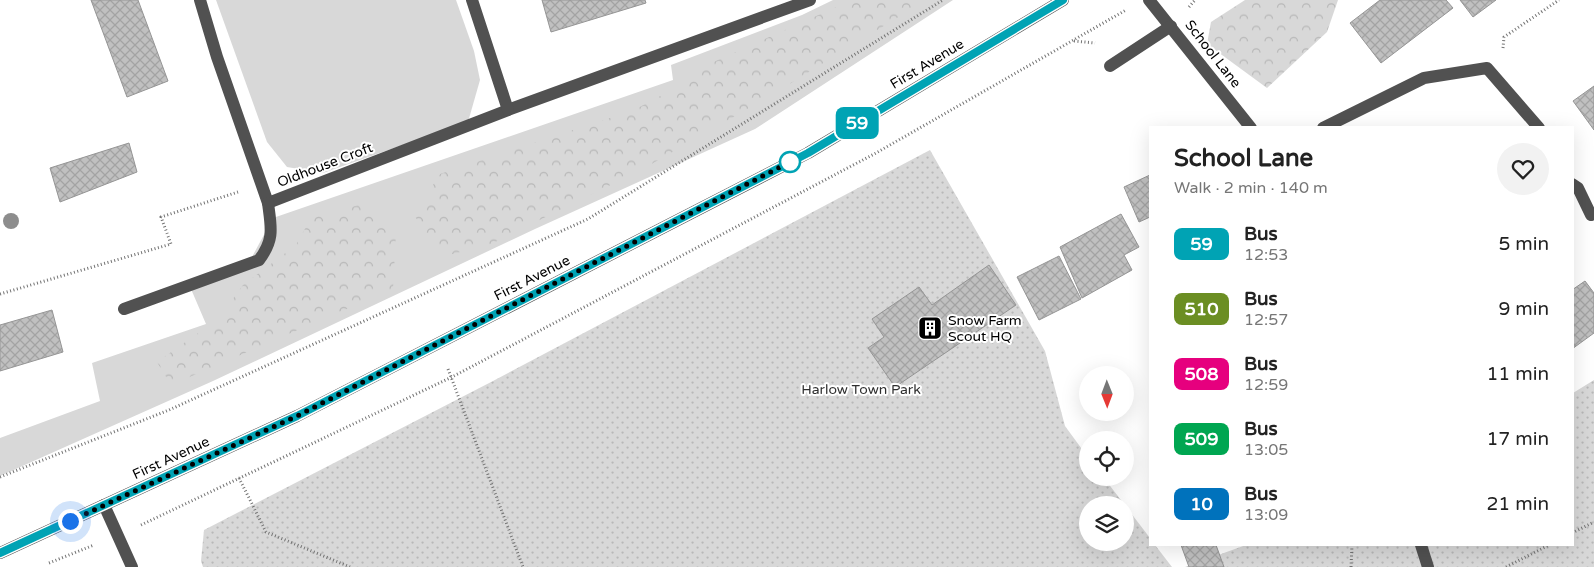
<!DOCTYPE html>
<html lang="en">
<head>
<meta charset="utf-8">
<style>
  :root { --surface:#fff; --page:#f2f2f2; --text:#222; --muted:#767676 }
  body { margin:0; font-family:"Varela Round",sans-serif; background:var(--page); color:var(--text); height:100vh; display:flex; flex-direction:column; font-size:19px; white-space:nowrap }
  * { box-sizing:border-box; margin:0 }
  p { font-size:16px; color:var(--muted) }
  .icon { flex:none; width:28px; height:28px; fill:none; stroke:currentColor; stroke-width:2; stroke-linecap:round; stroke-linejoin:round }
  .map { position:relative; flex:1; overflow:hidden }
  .sheet { position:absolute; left:1149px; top:126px; width:425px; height:420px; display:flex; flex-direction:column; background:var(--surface); border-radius:0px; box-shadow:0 5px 20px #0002 }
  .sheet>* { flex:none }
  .badge { padding:0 10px; border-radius:8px; font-size:18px; line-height:32px }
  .needle { width:32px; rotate:179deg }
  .buttons { position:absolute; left:1079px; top:366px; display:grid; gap:10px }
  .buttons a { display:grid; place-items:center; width:55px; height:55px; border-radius:50%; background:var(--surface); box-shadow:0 5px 20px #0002; font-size:25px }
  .you { position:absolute; width:25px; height:25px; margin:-12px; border:4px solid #fff; border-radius:50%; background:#1a73e8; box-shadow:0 0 0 8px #1a73e833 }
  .map>.badge { position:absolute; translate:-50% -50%; box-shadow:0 0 0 2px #fff }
  .round { display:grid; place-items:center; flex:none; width:52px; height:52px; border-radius:26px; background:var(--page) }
  .head { display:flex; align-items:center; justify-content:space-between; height:85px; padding:0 25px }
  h1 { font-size:24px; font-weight:700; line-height:38px }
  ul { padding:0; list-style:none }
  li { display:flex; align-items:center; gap:15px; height:65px; padding:0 25px }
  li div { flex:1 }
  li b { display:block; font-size:19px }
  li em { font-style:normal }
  li .badge { min-width:55px; font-weight:700; text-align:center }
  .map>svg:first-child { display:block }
</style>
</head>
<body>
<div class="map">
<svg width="1594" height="567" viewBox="0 0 1594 567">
  <defs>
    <pattern id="forest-crowns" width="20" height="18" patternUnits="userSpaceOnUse" patternTransform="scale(1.25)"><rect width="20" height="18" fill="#d8d8d8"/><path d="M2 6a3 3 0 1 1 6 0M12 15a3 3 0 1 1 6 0" fill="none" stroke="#b8b8b8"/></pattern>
    <pattern id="park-dots" width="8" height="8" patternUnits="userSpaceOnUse" patternTransform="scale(1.25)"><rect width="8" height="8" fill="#d8d8d8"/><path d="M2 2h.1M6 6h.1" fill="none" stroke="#b8b8b8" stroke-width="1.8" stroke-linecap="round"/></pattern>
    <pattern id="building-cross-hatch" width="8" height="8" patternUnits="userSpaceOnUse" patternTransform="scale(1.25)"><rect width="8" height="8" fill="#c0c0c0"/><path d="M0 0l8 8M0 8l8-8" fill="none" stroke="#a3a3a3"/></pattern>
  </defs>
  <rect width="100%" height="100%" fill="#fff"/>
  <g fill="#d8d8d8">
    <polygon points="216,0 456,0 474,51 480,80 468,122 323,173 287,167 267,142"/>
    <polygon points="833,0 953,0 755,129 535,229 213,381 0,476 0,438 100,401 92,363 206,324 188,282 252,257 273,218 673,80 671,65 802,15"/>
  </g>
  <g fill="url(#forest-crowns)">
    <polygon points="852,0 926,0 765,99 641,170 491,244 441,257 414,215 440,174 634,110 681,85 709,64"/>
    <polygon points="1245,0 1338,0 1327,32 1267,88 1207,44 1211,22"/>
    <polygon points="366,203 396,233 393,289 171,385 157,362 218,319 243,285 296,245 311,218"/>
  </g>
  <g fill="url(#park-dots)" fill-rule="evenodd">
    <path d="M930,150L1045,351L1065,426L1087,456L1088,478H1104L1150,538V545H1155L1172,567H203L201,561L204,530L493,381ZM1088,505H1125V542H1088Z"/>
    <polygon points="1594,380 1594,567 1185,567 1246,545 1572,545 1573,393"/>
  </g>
  <g fill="url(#building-cross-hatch)" stroke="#959595">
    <polygon points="91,0 138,0 168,81 127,97"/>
    <polygon points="542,0 645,0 646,3 551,32"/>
    <polygon points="1380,0 1446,0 1453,8 1381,63 1350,23"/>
    <polygon points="1460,0 1496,0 1473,17"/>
    <polygon points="1594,86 1594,130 1573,101"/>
    <polygon points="129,143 137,172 60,202 50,168"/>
    <polygon points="1150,175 1150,217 1139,222 1124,187"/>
    <polygon points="1121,214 1139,247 1124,255 1132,270 1082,298 1060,247"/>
    <polygon points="1059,256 1081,299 1039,320 1017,277"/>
    <polygon points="989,265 1016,305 895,387 868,348 884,337 872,319 919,287 932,305"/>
    <polygon points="1585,281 1594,293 1594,333 1572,349 1572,290"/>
    <polygon points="52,310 63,352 0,371 0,325"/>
    <polygon points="1181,545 1216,545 1224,567 1189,567"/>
  </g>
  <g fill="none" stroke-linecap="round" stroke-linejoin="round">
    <g stroke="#737373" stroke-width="3" stroke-dasharray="1 2.5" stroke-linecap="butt">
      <polyline points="1189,7 1195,0"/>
      <polyline points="1074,41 1095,43"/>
      <polyline points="1503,48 1504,37 1559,0"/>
      <polyline points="0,294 171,244 161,217 238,192"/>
      <polyline points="448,369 523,567"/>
      <polyline points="0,477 169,410 588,219 943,0"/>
      <polyline points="239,478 266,532 350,567"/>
      <polyline points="141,525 452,377 876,153 1126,10"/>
      <polyline points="1572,533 1594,522"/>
      <polyline points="49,563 94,545"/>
      <polyline points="1351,567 1352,545"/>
      <polyline points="1506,567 1549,545"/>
    </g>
    <g stroke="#515151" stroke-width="12">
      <polyline points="200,0 217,57 268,203 508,110 810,0"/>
      <polyline points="472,0 508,110"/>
      <polyline points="1149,0 1251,128"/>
      <polyline points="1110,66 1171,26"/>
      <polyline points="1323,128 1424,78 1487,68 1539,128"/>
      <polyline points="1572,184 1578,188 1591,215"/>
      <path d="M124,309L259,260C275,239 271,227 268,203"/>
      <polyline points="104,505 132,567"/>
      <polyline points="1421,545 1428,567"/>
      <polyline points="0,553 297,416 808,153 1063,0"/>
    </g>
  </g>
  <circle fill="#8d8d8d" cx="11" cy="221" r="8"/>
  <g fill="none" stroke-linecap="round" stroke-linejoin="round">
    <g stroke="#fff" stroke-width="11">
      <polyline id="line" points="0,553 297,416 808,153 1063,0"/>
    </g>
    <use href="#line" stroke="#00a3b4" stroke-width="8"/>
    <polyline stroke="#000" stroke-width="5" stroke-dasharray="0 9" points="70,521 297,416 790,162"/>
  </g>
  <defs>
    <g id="building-square" transform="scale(1.25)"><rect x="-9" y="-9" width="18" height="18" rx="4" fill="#000" stroke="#fff"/><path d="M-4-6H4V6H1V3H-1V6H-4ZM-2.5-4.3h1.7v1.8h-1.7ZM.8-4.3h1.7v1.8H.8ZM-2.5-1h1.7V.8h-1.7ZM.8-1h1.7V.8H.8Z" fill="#fff"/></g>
  </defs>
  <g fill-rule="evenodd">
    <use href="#building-square" x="930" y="328"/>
  </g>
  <circle fill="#fff" stroke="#00a3b4" stroke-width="2.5" cx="790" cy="162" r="10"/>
  <g text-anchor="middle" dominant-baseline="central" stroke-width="4" stroke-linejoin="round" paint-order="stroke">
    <g font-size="14" fill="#000" stroke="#fff">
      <text transform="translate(1213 54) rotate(52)">School Lane</text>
      <text transform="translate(927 64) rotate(-31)">First Avenue</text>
      <text transform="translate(325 165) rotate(-21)">Oldhouse Croft</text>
      <text transform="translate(532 278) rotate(-27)">First Avenue</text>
      <text transform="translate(171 458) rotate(-25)">First Avenue</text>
    </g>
    <g font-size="14" fill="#000" stroke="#fff" text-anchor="start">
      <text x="948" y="320">Snow Farm<tspan x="948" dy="16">Scout HQ</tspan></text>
    </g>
    <g font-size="14" fill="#2f2f2f" stroke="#fff">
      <text x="861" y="389">Harlow Town Park</text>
    </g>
  </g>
</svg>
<div class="buttons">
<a><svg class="needle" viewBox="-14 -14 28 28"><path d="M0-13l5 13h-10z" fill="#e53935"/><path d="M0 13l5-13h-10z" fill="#767676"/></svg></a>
<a><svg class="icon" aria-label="locate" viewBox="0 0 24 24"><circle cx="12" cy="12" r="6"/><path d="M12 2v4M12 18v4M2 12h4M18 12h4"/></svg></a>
<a><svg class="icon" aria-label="layers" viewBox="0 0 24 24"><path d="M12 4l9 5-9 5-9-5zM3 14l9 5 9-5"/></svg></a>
</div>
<div class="you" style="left:70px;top:521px"></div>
<b class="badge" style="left:857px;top:123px;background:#00a3b4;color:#fff">59</b>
<section class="sheet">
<div class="head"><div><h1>School Lane</h1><p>Walk · 2 min · 140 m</p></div><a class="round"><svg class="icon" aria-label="heart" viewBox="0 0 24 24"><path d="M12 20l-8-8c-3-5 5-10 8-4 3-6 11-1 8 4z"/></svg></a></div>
<ul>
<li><span class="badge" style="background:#00a3b4;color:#fff">59</span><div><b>Bus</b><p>12:53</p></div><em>5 min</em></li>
<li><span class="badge" style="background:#6b8e23;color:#fff">510</span><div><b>Bus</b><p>12:57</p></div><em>9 min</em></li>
<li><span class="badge" style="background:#e6007e;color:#fff">508</span><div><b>Bus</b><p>12:59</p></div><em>11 min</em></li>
<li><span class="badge" style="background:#00a651;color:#fff">509</span><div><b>Bus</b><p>13:05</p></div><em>17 min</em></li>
<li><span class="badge" style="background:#0072bc;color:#fff">10</span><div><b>Bus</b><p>13:09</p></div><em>21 min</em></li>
</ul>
</section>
</div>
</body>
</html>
